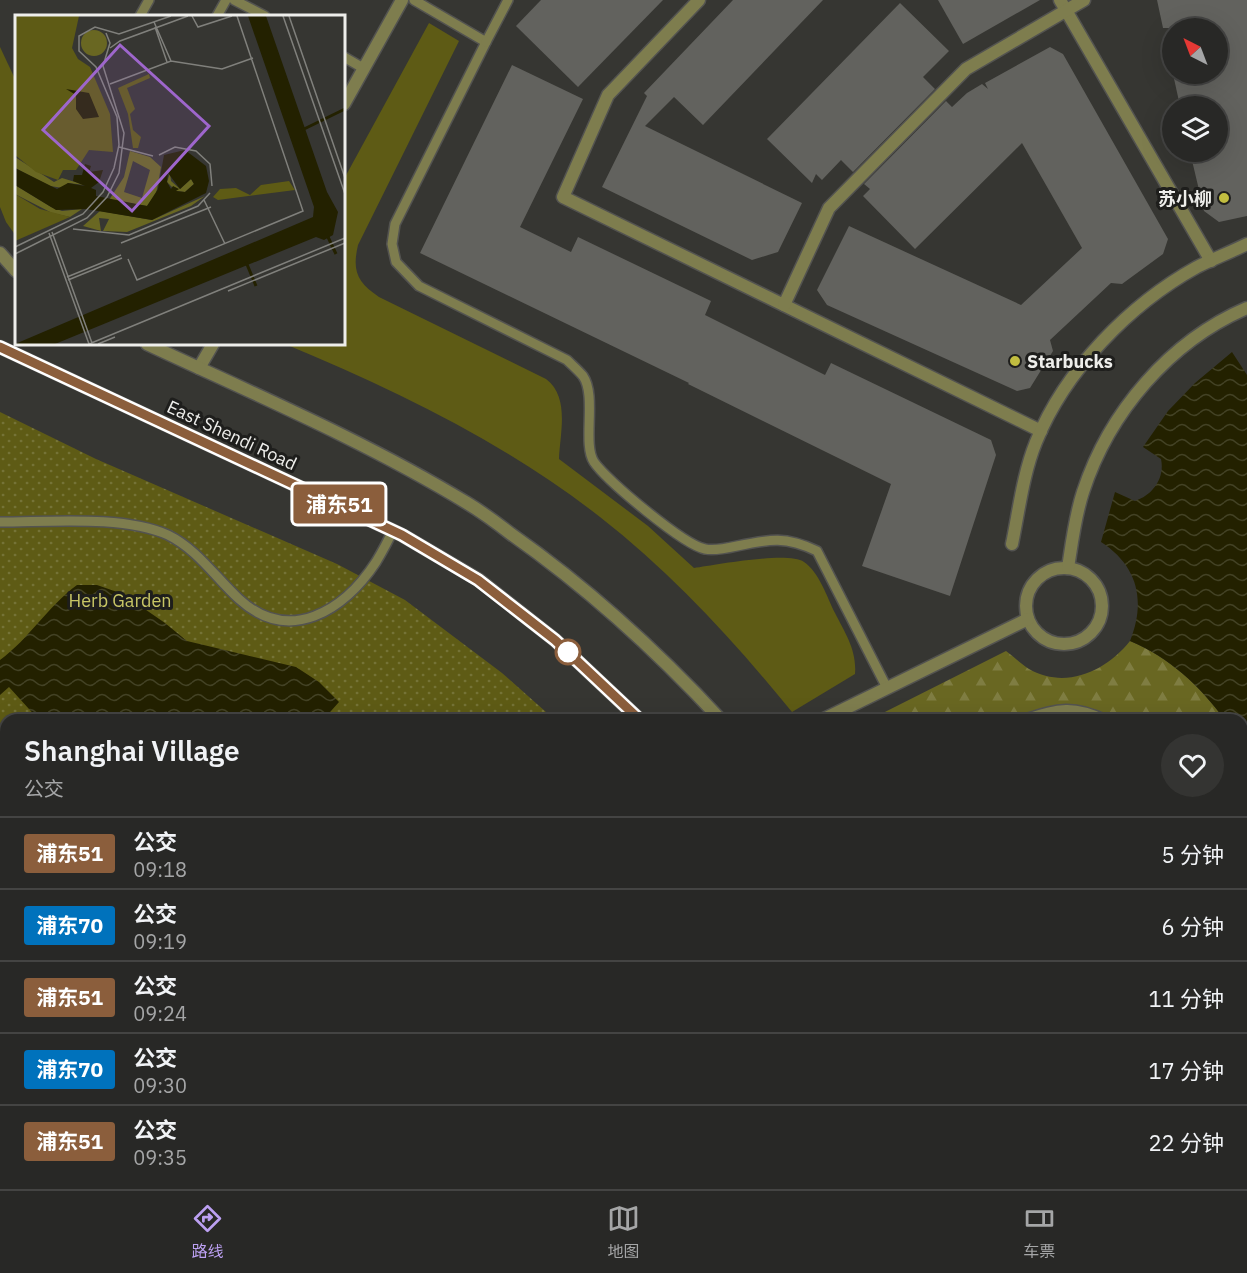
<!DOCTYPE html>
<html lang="zh">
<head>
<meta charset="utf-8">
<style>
  :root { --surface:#282826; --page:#343432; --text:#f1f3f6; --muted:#a5a6a7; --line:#444443; --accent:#bca0f2 }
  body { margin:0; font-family:"IBM Plex Sans","Noto Sans SC",sans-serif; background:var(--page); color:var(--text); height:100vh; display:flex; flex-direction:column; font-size:22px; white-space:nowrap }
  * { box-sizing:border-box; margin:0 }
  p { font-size:20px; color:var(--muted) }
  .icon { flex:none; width:33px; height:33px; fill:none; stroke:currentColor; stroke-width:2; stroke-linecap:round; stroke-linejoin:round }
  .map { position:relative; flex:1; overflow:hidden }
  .side { position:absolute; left:0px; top:714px; width:1248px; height:476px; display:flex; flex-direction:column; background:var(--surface); border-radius:18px 18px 0 0; box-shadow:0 6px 24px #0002,0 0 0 2px var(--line) }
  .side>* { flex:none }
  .badge { padding:0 12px; border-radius:4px; font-size:21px; line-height:39px }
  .needle { width:39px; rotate:318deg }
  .buttons { position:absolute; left:1162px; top:18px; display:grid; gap:12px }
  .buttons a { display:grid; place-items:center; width:66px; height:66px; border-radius:50%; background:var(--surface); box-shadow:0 6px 24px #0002,0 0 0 2px var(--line); font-size:30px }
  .map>.badge { position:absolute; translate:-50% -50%; box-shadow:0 0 0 3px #fff }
  .round { display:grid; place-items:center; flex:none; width:63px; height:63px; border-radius:32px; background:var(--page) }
  .headline { display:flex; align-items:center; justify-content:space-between; height:102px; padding:0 24px }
  h1 { font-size:28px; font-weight:600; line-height:45px }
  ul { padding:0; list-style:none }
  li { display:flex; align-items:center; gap:18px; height:72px; padding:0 24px; border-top:2px solid var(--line) }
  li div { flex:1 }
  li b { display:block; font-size:22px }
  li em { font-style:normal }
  li .badge { min-width:66px; font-weight:700; text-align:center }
  .menu { display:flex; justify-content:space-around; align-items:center; height:84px; border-top:2px solid var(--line); background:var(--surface); font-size:16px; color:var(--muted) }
  .menu a { display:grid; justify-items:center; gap:3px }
  .menu .current { color:var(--accent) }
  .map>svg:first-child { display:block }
</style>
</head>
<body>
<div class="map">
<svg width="1247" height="1189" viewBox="0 0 1247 1189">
  <defs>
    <pattern id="forest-firs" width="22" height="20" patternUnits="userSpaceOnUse" patternTransform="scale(1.5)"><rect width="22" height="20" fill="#696722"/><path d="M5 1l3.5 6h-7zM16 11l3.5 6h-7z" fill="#7f7d42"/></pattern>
    <pattern id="park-dots" width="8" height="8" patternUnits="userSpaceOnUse" patternTransform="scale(1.5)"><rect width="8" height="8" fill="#5e5b15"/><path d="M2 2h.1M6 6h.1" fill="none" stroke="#757337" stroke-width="1.8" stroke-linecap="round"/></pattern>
    <pattern id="water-waves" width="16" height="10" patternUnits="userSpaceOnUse" patternTransform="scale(1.5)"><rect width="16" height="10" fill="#232100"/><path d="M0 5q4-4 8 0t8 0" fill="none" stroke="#434225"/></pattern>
  </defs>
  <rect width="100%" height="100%" fill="#363632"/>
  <g fill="#5e5b15">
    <path d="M429,23L459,41L358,245C352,271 357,282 379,297L546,379C570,397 560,433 559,459L648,526L694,568C715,565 788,551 804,562C819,572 827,597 835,613C845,633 857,650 855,674L792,712C734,641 673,574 600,517C505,443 396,390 285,344H344V179Z"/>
    <polygon points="0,47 16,81 16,236 6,222 0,207"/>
  </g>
  <g fill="url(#forest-firs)">
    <path d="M1130,641C1170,658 1199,685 1225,720H869L1006,651C1014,657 1021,664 1029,669C1066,690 1106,671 1130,641Z"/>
    <polygon points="1242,744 1247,753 1247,1113 1242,1116"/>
    <polygon points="982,1184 1126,1184 1117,1189 983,1189"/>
  </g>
  <polygon fill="url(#park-dots)" points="0,412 96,459 337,564 405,600 502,673 555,720 6,720 6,1184 511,1184 512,1189 0,1189"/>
  <g fill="url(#water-waves)">
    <path d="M1232,352L1247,375V753L1242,744V720H1225C1199,685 1170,658 1130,641C1146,601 1138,566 1101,542L1115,492L1135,501C1153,495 1165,478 1161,459L1143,447L1168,411L1195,383Z"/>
    <path d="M77,585H97L123,594L165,623L187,641L296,667L319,682L339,702L323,720H39L9,687L0,695V660C29,639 48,606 77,585Z"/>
    <polygon points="1247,1113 1247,1189 1117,1189 1126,1184 1242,1184 1242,1116"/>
    <polygon points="569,1184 640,1184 642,1189 572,1189"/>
    <polygon points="662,1184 784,1184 787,1189 651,1189"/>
  </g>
  <g fill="#62625e">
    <polygon points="541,0 663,0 578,87 516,26"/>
    <polygon points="733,0 823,0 703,125 674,97 645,126 802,203 778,252 752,260 602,187 647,96 644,93"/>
    <polygon points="938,0 1040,0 963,44"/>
    <polygon points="1157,0 1247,0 1247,216 1219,222 1204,211 1190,152 1218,152 1218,106 1180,106 1173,74 1218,74 1218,28 1163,28"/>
    <polygon points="900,3 949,51 923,77 935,89 853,172 841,160 822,180 816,174 812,183 767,139"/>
    <polygon points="1050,47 1063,54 1168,239 1163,254 1122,284 1111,283 1050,340 1053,351 1030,388 1017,391 827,305 817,290 849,226 1021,305 1082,248 1022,143 915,249 863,196 870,189 864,184 946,101 952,107 967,93 982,84 988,89 985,83"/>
    <polygon points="512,65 583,99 520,227 571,252 578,237 711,301 705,315 825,375 831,363 991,440 996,455 950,596 862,566 891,484 688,384 689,383 420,253"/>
  </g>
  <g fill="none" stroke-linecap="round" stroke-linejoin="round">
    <g stroke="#535350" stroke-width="12">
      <g id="service">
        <polyline points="234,0 265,16"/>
        <path d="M414,0L486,42L395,224L392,244L396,262L419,286L567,360C572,365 578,370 583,376C597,396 582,444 594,462C607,481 684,545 705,549C714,551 728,548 737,546C770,539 786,536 817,551L887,688"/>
        <polyline points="140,16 149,0"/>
        <polyline points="217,16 226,0"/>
        <polyline points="486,42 508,0"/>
        <polyline points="344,57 363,68"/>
        <path d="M0,522C49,522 124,515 168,535C197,549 216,578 239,599C289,645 344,611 376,562C382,552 388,541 393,530"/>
        <path d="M1022,720C1057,709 1071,703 1106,720"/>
        <polyline points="1242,979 1247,990"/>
        <polyline points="1242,1028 1247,1016 1247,1006"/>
        <polyline points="0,1046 6,1056"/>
        <polyline points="82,1184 86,1189"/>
        <polyline points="450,1184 452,1189"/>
        <polyline points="538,1184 540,1189"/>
      </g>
    </g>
    <g stroke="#535350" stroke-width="15">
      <g id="pedestrian">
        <polyline points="699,0 608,95 563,197 1041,431"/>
        <polyline points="1060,0 1211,261"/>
        <polyline points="784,305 829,208 966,69 1084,0"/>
        <path d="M1012,544C1019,510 1023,474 1036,442C1065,370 1130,304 1197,267C1213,259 1231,252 1247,244"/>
      </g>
    </g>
    <g stroke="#535350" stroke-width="15">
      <g id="minor">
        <polyline points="344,104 402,0"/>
        <polyline points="199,368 213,344"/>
        <circle cx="1064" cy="606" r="38"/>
        <path d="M1068,568C1072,542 1075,516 1083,492C1109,412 1170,341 1247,308"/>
        <polyline points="822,720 1028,619"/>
      </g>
    </g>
    <g stroke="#535350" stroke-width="15">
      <g id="tertiary">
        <polyline points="0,253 16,271"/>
        <path d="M147,344C254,394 365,441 467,503C482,512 497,523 511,534C588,588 657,651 721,720"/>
        <polyline points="0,347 402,535 479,580 555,640 640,720"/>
        <polyline points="884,1184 885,1189"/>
        <polyline points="939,1184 940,1189"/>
      </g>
    </g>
    <use href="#service" stroke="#7e7d4e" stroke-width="9"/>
    <use href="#pedestrian" stroke="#7e7d4e" stroke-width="12"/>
    <use href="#minor" stroke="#7e7d4e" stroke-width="12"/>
    <use href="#tertiary" stroke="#7e7d4e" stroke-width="12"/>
  </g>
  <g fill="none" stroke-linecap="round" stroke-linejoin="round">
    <g stroke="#fff" stroke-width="14">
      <polyline id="line" points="0,347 402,535 478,580 555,640 640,720"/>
    </g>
    <use href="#line" stroke="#8b5e3c" stroke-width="9"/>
  </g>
  <g fill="#c1bd40" stroke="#1e1e1c" stroke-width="2">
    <circle cx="1224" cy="198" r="6"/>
    <circle cx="1015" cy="361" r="6"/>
  </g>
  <circle fill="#fff" stroke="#8b5e3c" stroke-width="3" cx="568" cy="652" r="12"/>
  <g text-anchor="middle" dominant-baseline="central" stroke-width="6" stroke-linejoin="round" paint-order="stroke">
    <g font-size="18" font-weight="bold" fill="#eeeeeb" stroke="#1e1e1c" text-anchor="end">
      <text x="1212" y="198">苏小柳</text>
      <text x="1027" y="361" text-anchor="start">Starbucks</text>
    </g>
    <g font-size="18" fill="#eeeeeb" stroke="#1e1e1c">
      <text transform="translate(232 435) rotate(25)">East Shendi Road</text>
    </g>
    <g font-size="18" fill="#c8c665" stroke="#1e1e1c">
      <text x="120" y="600">Herb Garden</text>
    </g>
  </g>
  <g transform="translate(15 15)">
    <rect width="330" height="330" fill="#363632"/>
    <path d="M134,59L135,63L112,73L120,94L115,99L118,115L126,122L123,133H118L113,99L103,73ZM274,166L280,175L203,185L198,182L205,174L221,173L235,180L246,170Z" fill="#5e5b15"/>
    <path d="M66 28a13 13 0 1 1 26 0a13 13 0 1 1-26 0ZM115,136L135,142L146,152L141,179L132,191L94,185L109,162ZM118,146L135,155L127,183L109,177ZM0,142L39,167L47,163L70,170L53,168L48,173L35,171L0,153ZM155,158L156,166L165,174L176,164L179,169L170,177L161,176L152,167ZM0,170L36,192L47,196L67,194L55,202L37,198L0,179ZM190,181L176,191L112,217L88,216L94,204L84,203L86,216L68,211L85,196L137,205Z" fill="#696722" fill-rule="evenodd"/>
    <path d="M0,1H64L57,33L63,44L75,52L95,99L98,137L74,135L61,155H48L43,165L21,157L0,140ZM0,179L25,194L55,202L0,226Z" fill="#5e5b15"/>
    <path d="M233,1H251L312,177L323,197L318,220L309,225L301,222L40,329H0L298,202L299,192ZM51,74L74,78L84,102L68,104L61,94V80ZM170,135L191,151L194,166L191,178L137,205L71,194L41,195L0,170V153L42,174L53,168L70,171L58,166L59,160H67L70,149L76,151L74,157L88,155L84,167L76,173L81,175V181L132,191L143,174L149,140ZM153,158L165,174L176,164L179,169L170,177L161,176L164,174L158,171L156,174L152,167Z" fill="#232100" fill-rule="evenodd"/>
    <path fill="none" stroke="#232100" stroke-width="3" d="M287,115L330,94M313,222L321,239M231,247L241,271"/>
    <path fill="none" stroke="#80807c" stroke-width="1.5" d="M177,1L183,12L217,1M268,1L330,179M274,1L330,163M139,7L156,46M140,12L152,47M95,33L105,26L173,1M95,69L156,46L207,54L238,43M104,132L138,141M144,140L160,132L181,136L195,149L197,171M189,185L210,229M58,214L114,220L183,191L195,178M37,217L77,328M34,218L74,329M106,228L196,192M0,232L68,199L88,177L99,153L104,130L102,102L81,52L64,36V21L80,12L104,19L156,1M0,239L72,203L92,182L104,158L109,118L88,51L95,28L91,18M113,244L122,265L288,196L222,1M52,262L106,240M53,265L107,243M213,276L330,228M74,329L330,223M83,329L100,322"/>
    <path fill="#9e66cc" fill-opacity="0.15" stroke="#9e66cc" stroke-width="3" d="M105,30L194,111L117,196L28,115Z"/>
    <rect width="330" height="330" fill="none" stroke="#eeeeeb" stroke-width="3"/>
  </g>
</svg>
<div class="buttons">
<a><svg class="needle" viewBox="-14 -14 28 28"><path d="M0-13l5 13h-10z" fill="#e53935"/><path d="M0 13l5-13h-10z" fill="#a5a6a7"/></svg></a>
<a><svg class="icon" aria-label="layers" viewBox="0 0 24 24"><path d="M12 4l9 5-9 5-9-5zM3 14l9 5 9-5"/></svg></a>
</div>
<b class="badge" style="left:339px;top:504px;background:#8b5e3c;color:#fff">浦东51</b>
<section class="side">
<div class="headline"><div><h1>Shanghai Village</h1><p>公交</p></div><a class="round"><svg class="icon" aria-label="heart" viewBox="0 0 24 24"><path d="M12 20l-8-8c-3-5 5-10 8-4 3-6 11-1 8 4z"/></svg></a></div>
<ul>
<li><span class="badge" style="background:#8b5e3c;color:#fff">浦东51</span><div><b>公交</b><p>09:18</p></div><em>5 分钟</em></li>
<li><span class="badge" style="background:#0072bc;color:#fff">浦东70</span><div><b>公交</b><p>09:19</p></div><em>6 分钟</em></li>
<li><span class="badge" style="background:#8b5e3c;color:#fff">浦东51</span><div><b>公交</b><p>09:24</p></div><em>11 分钟</em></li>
<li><span class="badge" style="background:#0072bc;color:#fff">浦东70</span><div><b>公交</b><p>09:30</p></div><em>17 分钟</em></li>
<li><span class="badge" style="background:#8b5e3c;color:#fff">浦东51</span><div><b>公交</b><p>09:35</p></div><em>22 分钟</em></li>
</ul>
</section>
</div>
<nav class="menu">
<a class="current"><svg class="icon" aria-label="directions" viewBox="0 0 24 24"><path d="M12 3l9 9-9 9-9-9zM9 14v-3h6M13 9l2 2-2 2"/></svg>路线</a>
<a><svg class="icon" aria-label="map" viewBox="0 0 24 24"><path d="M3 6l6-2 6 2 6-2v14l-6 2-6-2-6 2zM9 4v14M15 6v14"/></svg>地图</a>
<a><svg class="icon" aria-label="tickets" viewBox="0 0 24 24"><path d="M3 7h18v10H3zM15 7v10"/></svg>车票</a>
</nav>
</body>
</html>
